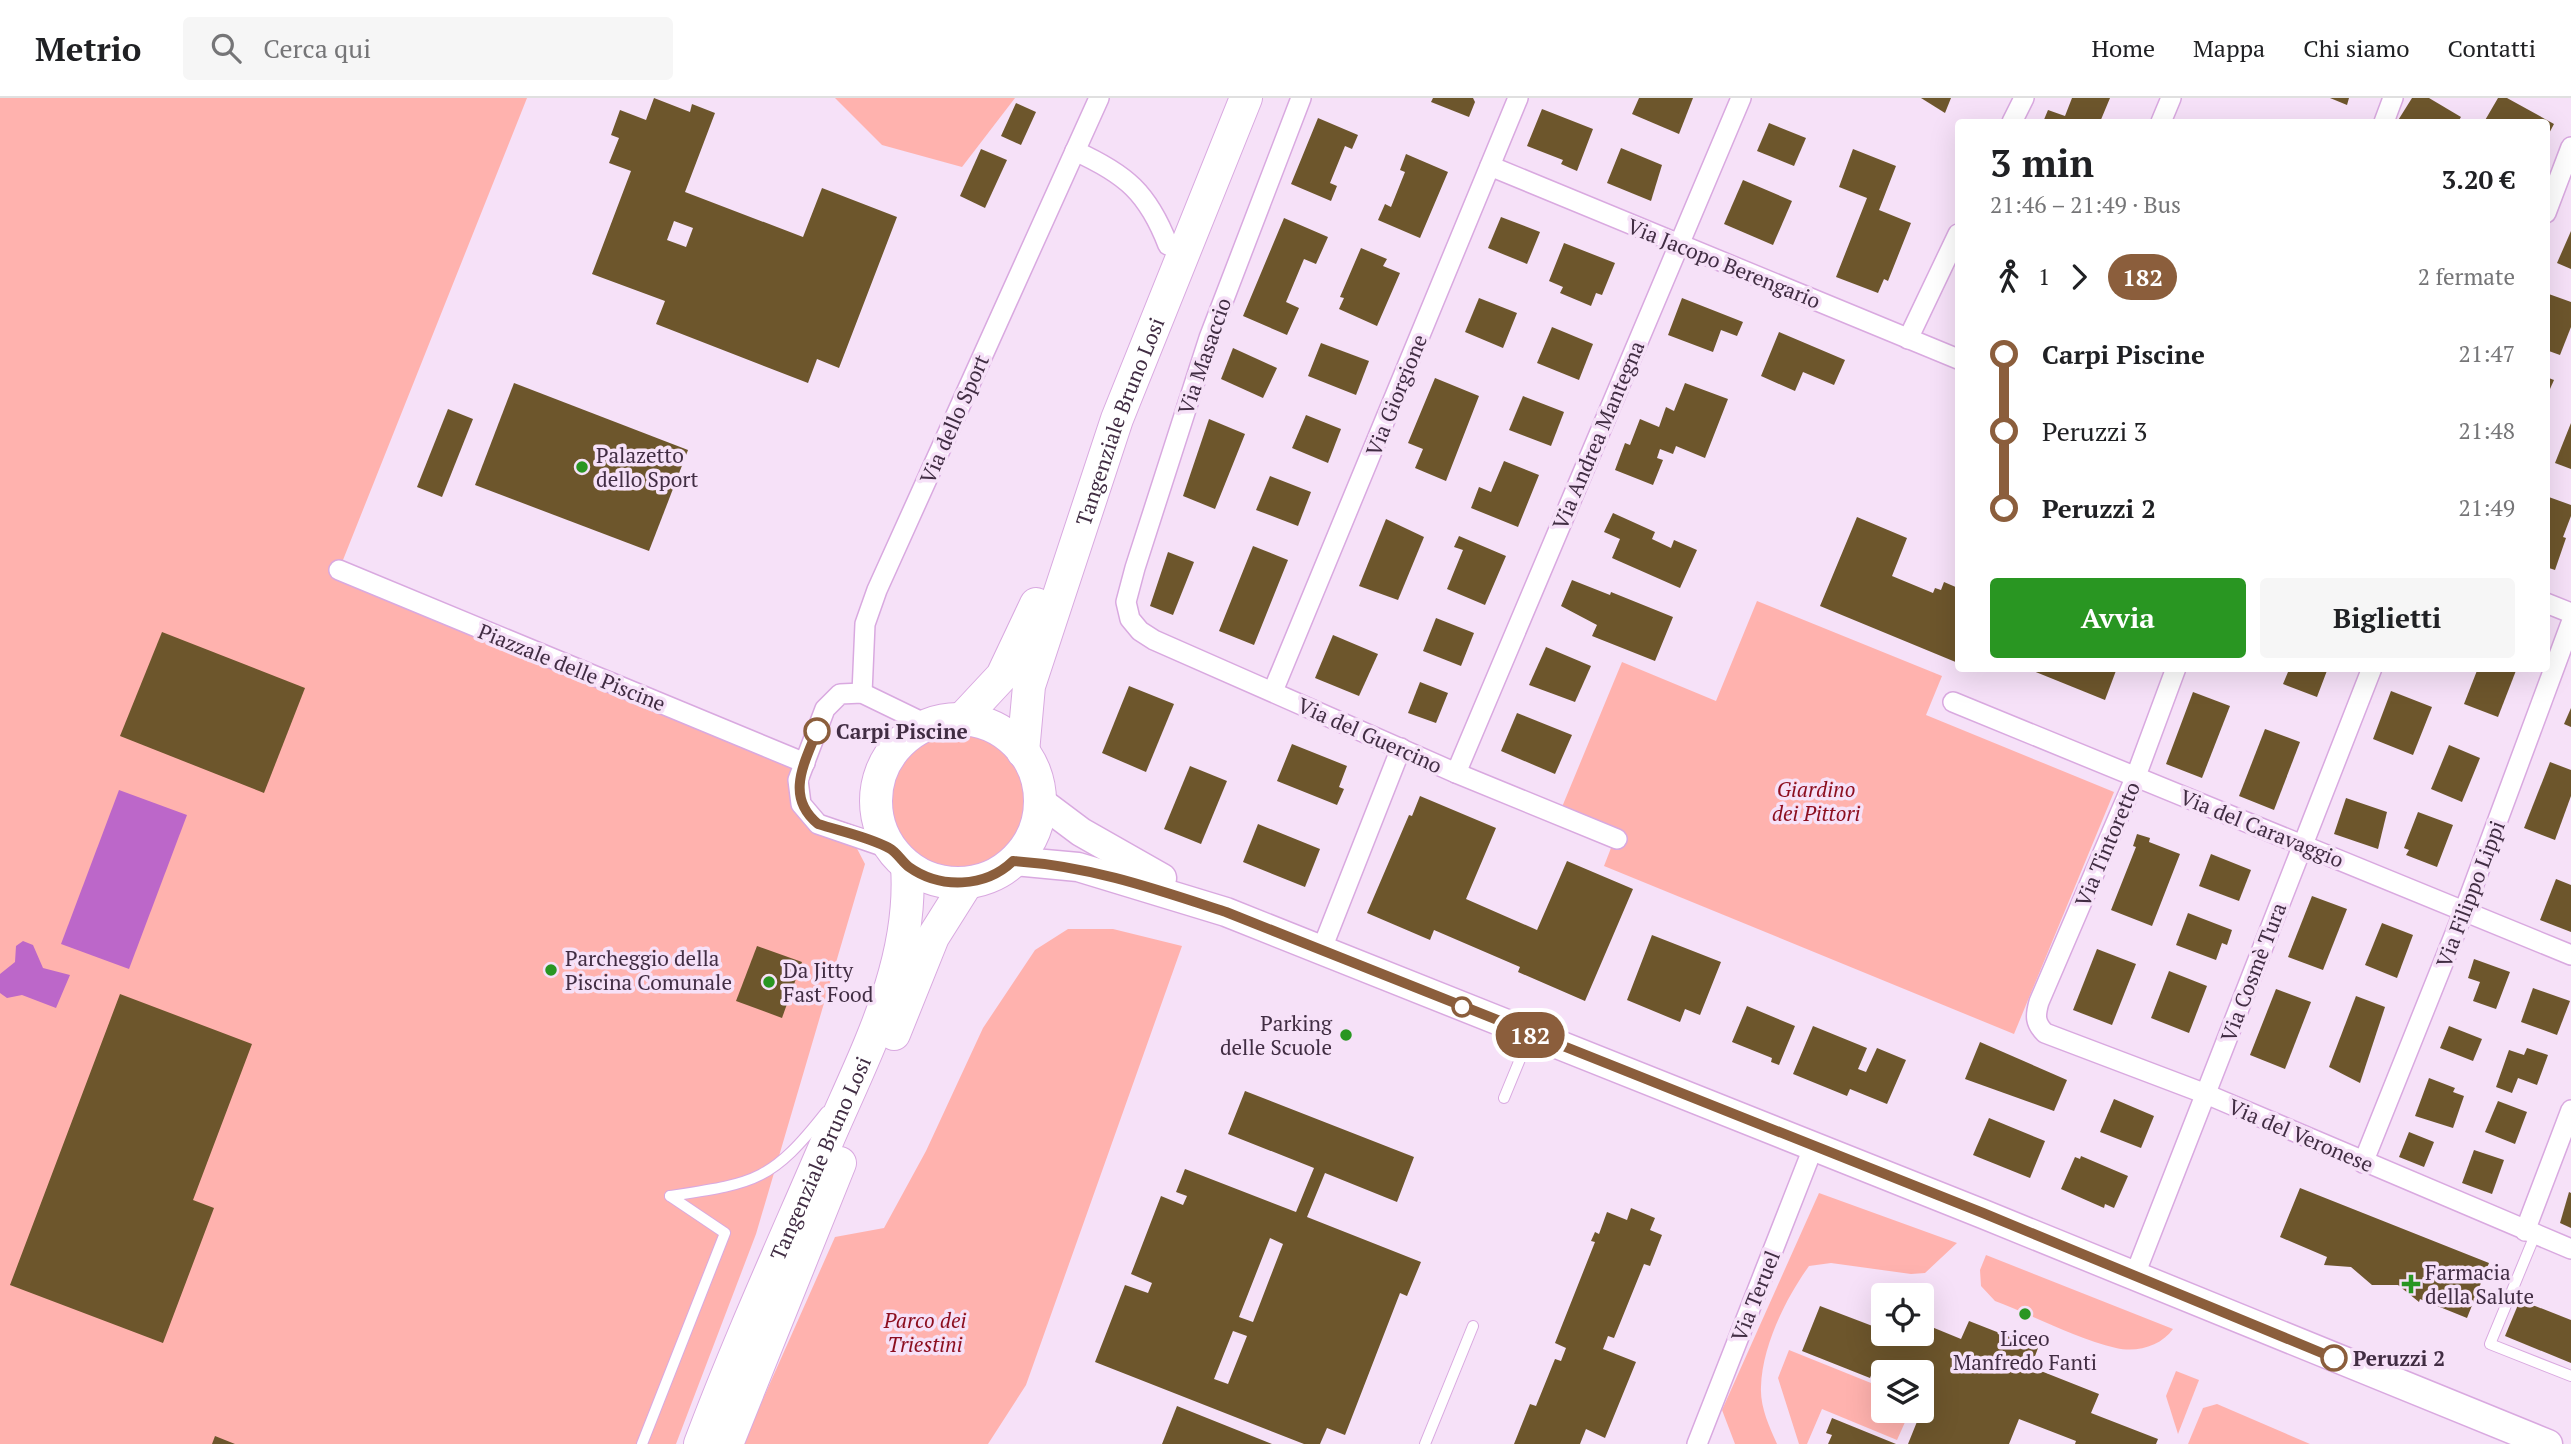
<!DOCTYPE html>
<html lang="it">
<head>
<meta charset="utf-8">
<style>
  :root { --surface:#fff; --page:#f6f6f6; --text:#202124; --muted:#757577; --line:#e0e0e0; --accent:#299622 }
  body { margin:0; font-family:"PT Serif",serif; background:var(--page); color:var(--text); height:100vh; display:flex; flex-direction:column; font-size:26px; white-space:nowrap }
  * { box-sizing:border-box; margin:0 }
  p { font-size:23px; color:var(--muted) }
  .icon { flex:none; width:38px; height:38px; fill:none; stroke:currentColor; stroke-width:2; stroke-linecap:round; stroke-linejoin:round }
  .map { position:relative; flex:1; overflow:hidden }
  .panel { position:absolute; left:1955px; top:21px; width:595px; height:553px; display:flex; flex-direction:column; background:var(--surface); border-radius:7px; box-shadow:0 7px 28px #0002 }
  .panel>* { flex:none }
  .badge { padding:0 14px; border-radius:23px; font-size:24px; line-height:46px }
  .tools { position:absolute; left:1871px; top:1185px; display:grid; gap:14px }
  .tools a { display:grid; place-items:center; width:63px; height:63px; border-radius:7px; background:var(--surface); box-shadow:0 7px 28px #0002; font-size:35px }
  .map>.badge { position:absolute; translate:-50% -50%; box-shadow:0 0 0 4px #fff }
  .legs { display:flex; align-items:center; gap:10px; height:77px; padding:0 35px; font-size:23px }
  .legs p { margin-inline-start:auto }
  .summary { display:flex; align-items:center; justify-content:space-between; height:119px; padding:0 35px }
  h1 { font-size:38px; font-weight:700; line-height:52px }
  .cta { display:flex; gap:14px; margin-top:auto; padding:14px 35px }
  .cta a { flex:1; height:80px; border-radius:7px; background:var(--accent); color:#fff; font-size:28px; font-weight:700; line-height:80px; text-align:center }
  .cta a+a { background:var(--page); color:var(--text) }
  ul { padding:0 35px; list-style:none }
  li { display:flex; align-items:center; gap:24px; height:77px; font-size:26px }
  li i { display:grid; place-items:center; width:10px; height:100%; margin:0 9px; background:currentColor }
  li i::after { content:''; width:18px; height:18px; margin:-9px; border:5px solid; border-radius:50%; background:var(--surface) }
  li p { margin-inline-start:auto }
  li:first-child i { background:linear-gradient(#0000 50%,currentColor 0) }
  li:last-child i { background:linear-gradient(currentColor 50%,#0000 0) }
  header { display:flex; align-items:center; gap:42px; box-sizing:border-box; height:98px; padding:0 35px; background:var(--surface); border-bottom:2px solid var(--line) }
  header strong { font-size:33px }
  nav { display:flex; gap:38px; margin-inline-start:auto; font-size:24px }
  .search { width:490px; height:63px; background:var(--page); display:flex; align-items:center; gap:18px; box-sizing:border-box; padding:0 24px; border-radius:7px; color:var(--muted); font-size:26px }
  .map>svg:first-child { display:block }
</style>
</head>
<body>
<header>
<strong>Metrio</strong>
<div class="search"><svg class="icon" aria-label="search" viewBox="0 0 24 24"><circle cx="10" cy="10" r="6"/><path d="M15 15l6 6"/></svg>Cerca qui</div>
<nav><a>Home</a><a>Mappa</a><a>Chi siamo</a><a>Contatti</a></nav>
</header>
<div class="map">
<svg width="2571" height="1346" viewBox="0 0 2571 1346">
  <rect width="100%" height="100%" fill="#f6e1f8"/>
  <g fill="#ffb2ae">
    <polygon points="0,0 527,0 339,472 794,669 796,716 850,737 865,766 756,1136 676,1346 0,1346"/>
    <polygon points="835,0 1015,0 962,69 882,47"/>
    <polygon points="1757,503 1942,578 1926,617 2114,694 2014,936 1604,768 1618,732 1562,709 1622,564 1716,603"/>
    <circle cx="958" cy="704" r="67"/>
    <polygon points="1068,831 1113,831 1182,848 1026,1287 988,1346 743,1346 835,1139 884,1130 926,1053 983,930 1035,852"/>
    <path d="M1819,1095L1957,1145L1925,1175L1911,1176L1831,1165L1809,1168C1786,1200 1762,1248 1761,1289C1760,1309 1769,1328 1777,1346H1735L1722,1312Z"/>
    <path d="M1986,1157L2173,1231C2161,1248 2137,1255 2116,1250C2075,1240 2034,1218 1995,1203L1981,1188L1980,1172Z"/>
    <polygon points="1789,1252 1871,1285 1879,1266 1898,1274 1883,1274 1883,1312 1910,1313 1897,1342 1822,1311 1807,1346 1799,1346 1778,1280"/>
    <polygon points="2176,1273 2199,1282 2178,1336 2166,1298"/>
    <polygon points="2217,1306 2310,1346 2188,1346 2203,1310"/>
  </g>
  <g fill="#bc67c9">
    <polygon points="119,692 187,717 129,871 61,846"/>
    <polygon points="23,843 33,847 43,870 70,877 56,910 22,897 7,900 0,895 0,876 15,864 16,848"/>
  </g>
  <g fill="#6d562c" fill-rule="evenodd">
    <path d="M654,0L690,14L692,6L715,15L685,94L803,139L822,90L897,119L839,270L817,261L808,285L656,226L665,203L592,176L631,73L609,65L619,40L611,37L620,12L646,22ZM674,123L693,130L686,149L667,142Z"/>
    <polygon points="1433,0 1473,0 1475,4 1469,19 1431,4"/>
    <polygon points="1639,0 1693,0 1679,36 1632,16"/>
    <polygon points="1921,0 1951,0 1945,15"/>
    <polygon points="2072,0 2110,0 2100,24 2043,24 2048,12 2065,18"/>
    <polygon points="2330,0 2349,0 2347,7"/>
    <polygon points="2412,0 2429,0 2461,19 2458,24 2397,24"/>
    <polygon points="2498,0 2507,0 2554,26 2546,41 2546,24 2484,24"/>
    <polygon points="1016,5 1036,14 1021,47 1001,38"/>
    <polygon points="1542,11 1593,31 1577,73 1561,66 1563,62 1527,48"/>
    <polygon points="1318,20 1358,37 1352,51 1345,48 1330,85 1337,88 1331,103 1291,86"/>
    <polygon points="1769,25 1806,40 1794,68 1757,53"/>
    <polygon points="1621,50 1662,67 1651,103 1607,85"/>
    <polygon points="981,51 1007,62 985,110 960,98"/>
    <polygon points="1853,51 1896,68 1879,112 1911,125 1888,183 1884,181 1878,195 1836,179 1867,100 1839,89"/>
    <polygon points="1406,56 1448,74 1420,140 1378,122 1385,106 1391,109 1405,74 1400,72"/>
    <polygon points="1743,82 1792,103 1773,147 1724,126"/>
    <polygon points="1501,119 1540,134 1527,166 1488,150"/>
    <polygon points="1284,120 1328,139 1316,166 1304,161 1286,204 1299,210 1287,237 1243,218"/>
    <polygon points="2571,133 2571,171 2557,165"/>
    <polygon points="1564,145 1615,165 1602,197 1596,195 1591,208 1560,195 1563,189 1549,183"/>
    <polygon points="1361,150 1387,161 1383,168 1400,175 1377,228 1339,211 1344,200 1340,199"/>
    <polygon points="2546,195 2571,204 2571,229 2560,257 2546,252"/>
    <polygon points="1479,200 1517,215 1503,250 1465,234"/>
    <polygon points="1682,200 1743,224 1737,238 1721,232 1713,254 1668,237"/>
    <polygon points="1552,229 1593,246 1579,282 1537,265"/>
    <polygon points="1779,234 1845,262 1834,287 1803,274 1795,293 1761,278"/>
    <polygon points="1321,245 1369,263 1356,297 1308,278"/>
    <polygon points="1233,250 1277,270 1263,300 1221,281"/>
    <polygon points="2546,279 2554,282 2546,300"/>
    <polygon points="1435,280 1479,298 1446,383 1415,370 1423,351 1408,345"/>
    <polygon points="514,285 688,352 649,453 475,387"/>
    <polygon points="1685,285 1728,301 1705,360 1676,348 1673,356 1660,351 1657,360 1663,362 1653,387 1615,372 1625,345 1630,347 1640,321 1659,329 1666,309 1674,313"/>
    <polygon points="1523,298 1564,314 1551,348 1509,332"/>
    <polygon points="448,311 473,321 442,399 417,389"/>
    <polygon points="1306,317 1341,331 1328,365 1292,350"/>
    <polygon points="1209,321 1245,336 1215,411 1183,398"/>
    <polygon points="2571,325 2571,371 2555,365"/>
    <polygon points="1504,363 1539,377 1518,429 1471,410 1479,389 1491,394"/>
    <polygon points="1270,378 1311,394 1298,428 1256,412"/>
    <polygon points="2546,398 2571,407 2571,418 2563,439 2566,440 2555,472 2546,469"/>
    <polygon points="1613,415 1655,434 1652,441 1671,450 1674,442 1697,452 1680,490 1612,460 1620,441 1604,434"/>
    <polygon points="1857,419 1907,440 1892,478 1933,495 1935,490 1941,492 1944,484 1958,490 1958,565 1820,508"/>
    <polygon points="1386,421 1424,439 1398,502 1359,488"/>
    <polygon points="1459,438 1506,458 1485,507 1447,491 1463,452 1454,449"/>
    <polygon points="1253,448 1288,462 1254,547 1219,533"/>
    <polygon points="1168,454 1194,464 1173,517 1150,508"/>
    <polygon points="1572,482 1610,497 1611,494 1673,519 1655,563 1592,538 1597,527 1561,508"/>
    <polygon points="1436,520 1474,535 1461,568 1423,553"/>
    <polygon points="162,534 305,590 264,695 120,638"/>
    <polygon points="1333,537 1378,556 1359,598 1315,580"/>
    <polygon points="1546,549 1591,568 1575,604 1529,587"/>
    <polygon points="2026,570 2117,570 2105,602"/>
    <polygon points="2286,570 2328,570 2317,599 2283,586 2288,574"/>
    <polygon points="2478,570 2517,570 2498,619 2464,606"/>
    <polygon points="1420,584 1448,595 1436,625 1408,615"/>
    <polygon points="1129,588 1174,606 1146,674 1102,655"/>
    <polygon points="2391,593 2432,609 2413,657 2373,641"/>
    <polygon points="2193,594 2230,608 2202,680 2166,666"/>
    <polygon points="2571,610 2571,629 2564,626"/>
    <polygon points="1517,615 1572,637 1555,676 1501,653"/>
    <polygon points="2265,631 2300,644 2274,712 2239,698"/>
    <polygon points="1292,646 1347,668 1339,689 1344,691 1337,707 1277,683"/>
    <polygon points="2449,647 2480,660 2462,704 2431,691"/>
    <polygon points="2550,664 2571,672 2571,698 2555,742 2524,730"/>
    <polygon points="1190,668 1227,683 1201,746 1164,731"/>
    <polygon points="1420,698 1496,730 1466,801 1537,832 1567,763 1633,791 1585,903 1518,874 1520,869 1434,832 1430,842 1367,815 1409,717 1412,718"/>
    <polygon points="2346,700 2387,714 2378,751 2334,736"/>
    <polygon points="2418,714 2453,727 2437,769 2406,757 2409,752 2404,750"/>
    <polygon points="1258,726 1320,751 1305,789 1243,764"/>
    <polygon points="2137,736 2150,740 2149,744 2180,756 2152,828 2111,812 2136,749 2133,748"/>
    <polygon points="2211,756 2251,772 2239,803 2199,788"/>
    <polygon points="2556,781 2571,787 2571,834 2540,822"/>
    <polygon points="2312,798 2347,811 2323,872 2288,859"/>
    <polygon points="2188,815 2232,832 2227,847 2222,845 2216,862 2176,847"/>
    <polygon points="2382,825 2413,837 2397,880 2365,867"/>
    <polygon points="1652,837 1721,864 1700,917 1685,911 1680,924 1627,902"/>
    <polygon points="757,848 802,864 782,920 736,903"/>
    <polygon points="2097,851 2136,866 2112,927 2073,912"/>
    <polygon points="2474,861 2510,874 2496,911 2473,903 2480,884 2468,880"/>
    <polygon points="2169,873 2207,888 2189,935 2151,920"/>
    <polygon points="2533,890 2570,903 2557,937 2521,924"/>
    <polygon points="2276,891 2311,904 2285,971 2250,957"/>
    <polygon points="120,896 252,946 193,1102 214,1110 163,1245 10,1187"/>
    <polygon points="2356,898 2385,909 2360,985 2329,969"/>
    <polygon points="1747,908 1795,928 1779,967 1771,964 1772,960 1732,944"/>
    <polygon points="1813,928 1867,950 1858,971 1866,974 1877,950 1906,962 1887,1006 1850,991 1847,998 1793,976"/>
    <polygon points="2449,928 2482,941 2473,963 2440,950"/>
    <polygon points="1980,944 2067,982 2054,1013 1965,981"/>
    <polygon points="2527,950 2548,957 2537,987 2518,980 2512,995 2496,989 2509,952 2524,957"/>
    <polygon points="2429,980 2455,990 2453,994 2464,998 2453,1030 2415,1018"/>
    <path d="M1245,993L1414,1059L1397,1104L1325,1075L1307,1119L1421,1164L1407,1198L1400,1195L1345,1337L1327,1330L1320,1346H1304L1095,1264L1125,1187L1148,1195L1152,1185L1131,1176L1161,1098L1183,1107L1187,1098L1176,1094L1185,1071L1296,1114L1314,1070L1228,1036ZM1270,1140L1283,1146L1253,1224L1239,1219ZM1233,1233L1247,1238L1228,1286L1214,1281Z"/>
    <polygon points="2114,1001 2154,1018 2141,1050 2100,1034"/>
    <polygon points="2498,1003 2527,1014 2515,1046 2485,1034"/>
    <polygon points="1989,1020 2045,1043 2030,1080 1973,1057"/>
    <polygon points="2409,1034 2434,1044 2424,1069 2399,1059"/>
    <polygon points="2474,1052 2504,1062 2492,1096 2462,1085"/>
    <polygon points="2081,1058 2128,1078 2114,1110 2105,1106 2104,1110 2061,1091 2075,1059 2080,1061"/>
    <polygon points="2300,1090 2489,1165 2467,1220 2420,1201 2419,1204 2398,1187 2372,1187 2351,1169 2324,1167 2327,1159 2280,1139"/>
    <polygon points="2569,1094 2571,1095 2571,1130 2560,1125"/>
    <polygon points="1631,1110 1655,1120 1650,1132 1662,1137 1650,1168 1644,1166 1614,1240 1608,1238 1603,1251 1636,1264 1605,1340 1586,1331 1580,1346 1514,1346 1530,1306 1536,1308 1555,1261 1561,1263 1566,1250 1555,1245 1595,1144 1591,1143 1595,1134 1599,1136 1607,1114 1627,1122"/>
    <polygon points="2520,1202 2571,1222 2571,1265 2505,1238"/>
    <polygon points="1820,1208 1883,1232 1883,1236 1922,1236 1922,1225 1961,1241 1969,1223 2038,1250 2031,1269 2099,1296 2091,1315 2158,1341 2156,1346 2075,1346 2076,1343 2019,1321 2009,1346 1908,1346 1933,1284 1922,1279 1922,1274 1907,1274 1877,1262 1870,1280 1802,1253"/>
    <polygon points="1177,1308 1272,1346 1162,1346"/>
    <polygon points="1832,1320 1896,1346 1828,1346 1832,1337 1826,1335"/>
    <polygon points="215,1338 235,1346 212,1346"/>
  </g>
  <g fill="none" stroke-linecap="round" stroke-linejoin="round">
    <g stroke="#d9a9e0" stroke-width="12">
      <g id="lane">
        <polyline points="1504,1000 1530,937"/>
        <path d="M670,1098C755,1085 771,1084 826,1014"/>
        <polyline points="2535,1137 2490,1246 2571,1278"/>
        <polyline points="642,1346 725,1135 670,1098"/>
        <polyline points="1425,1346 1473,1228"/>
      </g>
    </g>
    <g stroke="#d9a9e0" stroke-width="22">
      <g id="street">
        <polyline points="1301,0 1209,240 1135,470 1126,504 1130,521 1140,533 1154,542 1456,675 1617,741"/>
        <polyline points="2012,24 2024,0"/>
        <polyline points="2161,24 2171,0"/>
        <polyline points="2384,24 2393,0"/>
        <path d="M1075,53C1126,76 1148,95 1168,147"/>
        <polyline points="1490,68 1958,261"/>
        <polyline points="2546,115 2571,49"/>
        <polyline points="1908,241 1958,136"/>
        <polyline points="339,472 805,665"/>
        <polyline points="2546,505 2571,515"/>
        <path d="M2176,570L2136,678L2039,904C2035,918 2035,925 2045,935L2206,996L2571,1151"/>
        <polyline points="1273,593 1518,0"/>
        <polyline points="862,595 865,526 877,492 1099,0"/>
        <polyline points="1953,604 2571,857"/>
        <polyline points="1456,675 1741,0"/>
        <polyline points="891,751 818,726 801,706 798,682 825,611 840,596 862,595 928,627"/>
        <polyline points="1321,853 1401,650"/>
        <polyline points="2363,1065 2464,813 2571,525"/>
        <polyline points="2525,1133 2571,1012"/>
        <polyline points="2134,1179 2372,570"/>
        <polyline points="1697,1346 1813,1050"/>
      </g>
    </g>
    <g stroke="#d9a9e0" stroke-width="31">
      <g id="secondary">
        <polyline points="1041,704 1081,734 1162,780"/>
        <polyline points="1013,763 1078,769 1226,814 1983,1116 2548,1346"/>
      </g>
    </g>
    <g stroke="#d9a9e0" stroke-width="34">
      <g id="primary">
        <circle cx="958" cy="703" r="82"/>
        <polyline points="961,622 1002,578 1036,506"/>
        <path id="s1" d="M1023,654L1029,588L1117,321L1246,0"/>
        <polyline points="894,936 933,839 967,785"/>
        <path id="s2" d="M700,1346C738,1245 783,1146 826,1046C864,957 914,867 907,768"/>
        <polyline points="727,1346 840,1065"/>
      </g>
    </g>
    <use href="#lane" stroke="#fff" stroke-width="10"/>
    <use href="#street" stroke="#fff" stroke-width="19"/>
    <use href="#secondary" stroke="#fff" stroke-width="28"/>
    <use href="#primary" stroke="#fff" stroke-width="32"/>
  </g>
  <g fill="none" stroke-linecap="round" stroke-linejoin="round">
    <g stroke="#fff" stroke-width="16">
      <path id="line-1" d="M817,633C804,666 785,699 818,726C840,733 869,739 889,750C897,754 902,764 909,769C940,791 985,790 1013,763C1090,768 1153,790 1226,814L1983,1115L2334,1260"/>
    </g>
    <use href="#line-1" stroke="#8b5e3c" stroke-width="10"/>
  </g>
  <g fill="#299622" stroke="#f6e1f8" stroke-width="2.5">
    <circle cx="582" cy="369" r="7"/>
    <circle cx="551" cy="872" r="7"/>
    <circle cx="769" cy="884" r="7"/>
    <circle cx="1346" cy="937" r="7"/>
    <path d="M2407.5 1175.5h7v7h7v7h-7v7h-7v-7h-7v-7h7z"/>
    <circle cx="2025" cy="1216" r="7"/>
  </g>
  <g fill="#fff" stroke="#8b5e3c" stroke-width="3.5">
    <circle cx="817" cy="633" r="12"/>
    <circle cx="1462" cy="909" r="9"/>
    <circle cx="2334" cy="1260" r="12"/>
  </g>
  <g text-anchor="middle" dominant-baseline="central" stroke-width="7" stroke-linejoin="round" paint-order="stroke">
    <g font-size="21" fill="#412d43" stroke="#f6e1f8">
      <text transform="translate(1724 165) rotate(22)">Via Jacopo Berengario</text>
      <text transform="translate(1204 258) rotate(-71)">Via Masaccio</text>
      <text transform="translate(1396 297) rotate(-68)">Via Giorgione</text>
      <text transform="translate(954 321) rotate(-66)">Via dello Sport</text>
      <text stroke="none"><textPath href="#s1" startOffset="346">Tangenziale Bruno Losi</textPath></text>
      <text transform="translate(1598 337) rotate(-67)">Via Andrea Mantegna</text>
      <text transform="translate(572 569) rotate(22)">Piazzale delle Piscine</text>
      <text transform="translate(1370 637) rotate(24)">Via del Guercino</text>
      <text transform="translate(2262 730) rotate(22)">Via del Caravaggio</text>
      <text transform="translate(2107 746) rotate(-67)">Via Tintoretto</text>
      <text transform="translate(2470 796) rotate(-69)">Via Filippo Lippi</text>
      <text transform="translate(2253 874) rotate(-69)">Via Cosmè Tura</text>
      <text transform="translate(2301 1037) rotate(23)">Via del Veronese</text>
      <text stroke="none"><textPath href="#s2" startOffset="310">Tangenziale Bruno Losi</textPath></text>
      <text transform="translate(1755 1198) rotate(-68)">Via Teruel</text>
    </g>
    <g font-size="21" fill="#412d43" stroke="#f6e1f8" text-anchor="start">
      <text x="596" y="357">Palazetto<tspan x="596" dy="24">dello Sport</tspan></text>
      <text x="565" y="860">Parcheggio della<tspan x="565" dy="24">Piscina Comunale</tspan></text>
      <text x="783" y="872">Da Jitty<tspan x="783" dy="24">Fast Food</tspan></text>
      <text x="1332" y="925" text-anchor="end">Parking<tspan x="1332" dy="24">delle Scuole</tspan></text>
      <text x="2425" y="1174">Farmacia<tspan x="2425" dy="24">della Salute</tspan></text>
      <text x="2025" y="1240" text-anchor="middle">Liceo<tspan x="2025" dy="24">Manfredo Fanti</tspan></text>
    </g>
    <g font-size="21" font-weight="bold" fill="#412d43" stroke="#f6e1f8" text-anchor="start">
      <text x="836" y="633">Carpi Piscine</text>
      <text x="2353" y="1260">Peruzzi 2</text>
    </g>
    <g font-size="21" font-style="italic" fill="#8c0e1f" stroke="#f6e1f8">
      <text x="1816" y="691">Giardino<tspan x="1816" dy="24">dei Pittori</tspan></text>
      <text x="925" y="1222">Parco dei<tspan x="925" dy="24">Triestini</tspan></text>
    </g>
  </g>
</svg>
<div class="tools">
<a><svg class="icon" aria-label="locate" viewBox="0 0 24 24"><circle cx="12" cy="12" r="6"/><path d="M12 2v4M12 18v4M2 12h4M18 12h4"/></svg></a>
<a><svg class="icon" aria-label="layers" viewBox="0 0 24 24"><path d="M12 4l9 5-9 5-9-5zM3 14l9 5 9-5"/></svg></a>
</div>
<b class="badge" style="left:1530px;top:937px;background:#8b5e3c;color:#fff">182</b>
<section class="panel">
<div class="summary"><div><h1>3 min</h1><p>21:46 – 21:49 · Bus</p></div><b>3.20 €</b></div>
<div class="legs"><svg class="icon" aria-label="walk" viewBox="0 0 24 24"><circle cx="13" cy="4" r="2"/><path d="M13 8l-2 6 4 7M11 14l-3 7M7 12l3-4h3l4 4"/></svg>1<svg class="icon" aria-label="forward" viewBox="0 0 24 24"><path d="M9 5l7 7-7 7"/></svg><b class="badge" style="background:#8b5e3c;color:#fff">182</b><p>2 fermate</p></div>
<ul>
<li><i style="color:#8b5e3c"></i><b>Carpi Piscine</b><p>21:47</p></li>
<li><i style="color:#8b5e3c"></i><span>Peruzzi 3</span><p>21:48</p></li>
<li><i style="color:#8b5e3c"></i><b>Peruzzi 2</b><p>21:49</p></li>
</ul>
<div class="cta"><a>Avvia</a><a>Biglietti</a></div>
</section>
</div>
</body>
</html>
